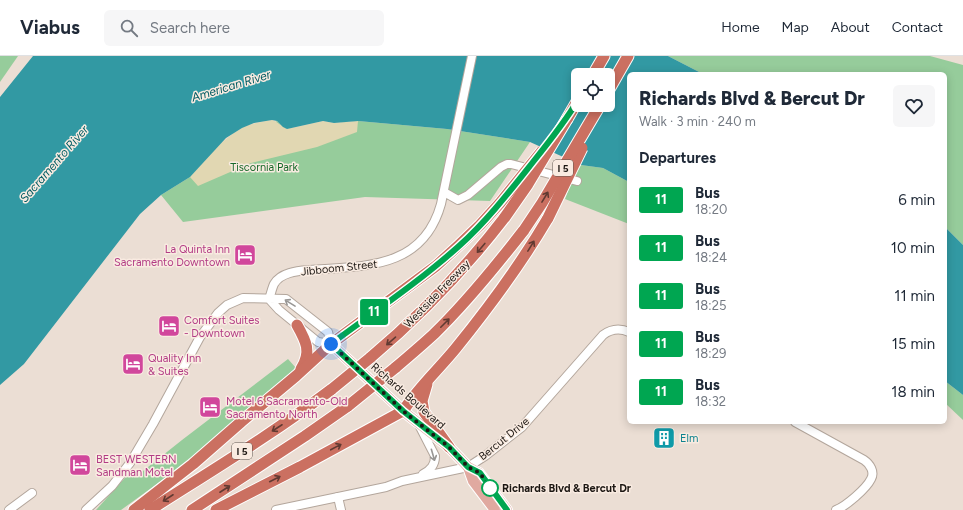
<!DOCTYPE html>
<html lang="en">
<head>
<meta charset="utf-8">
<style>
  :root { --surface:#fff; --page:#f6f6f7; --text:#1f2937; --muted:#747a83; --line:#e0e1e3 }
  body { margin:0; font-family:Figtree,sans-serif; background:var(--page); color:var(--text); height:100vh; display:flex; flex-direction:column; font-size:15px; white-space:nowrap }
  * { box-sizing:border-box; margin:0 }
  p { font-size:13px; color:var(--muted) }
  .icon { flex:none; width:22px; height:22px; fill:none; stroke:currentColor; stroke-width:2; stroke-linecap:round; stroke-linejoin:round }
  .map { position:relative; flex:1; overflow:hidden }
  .drawer { position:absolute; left:627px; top:16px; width:320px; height:352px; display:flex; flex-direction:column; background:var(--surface); border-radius:6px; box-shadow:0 2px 10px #0003 }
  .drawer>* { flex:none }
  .badge { padding:0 8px; border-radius:3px; font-size:14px; line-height:26px }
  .tools { position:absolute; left:571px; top:12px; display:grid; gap:8px }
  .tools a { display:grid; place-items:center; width:44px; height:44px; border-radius:6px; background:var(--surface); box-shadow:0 2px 10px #0003; font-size:20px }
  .you { position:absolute; width:20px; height:20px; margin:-10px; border:3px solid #fff; border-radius:50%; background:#1a73e8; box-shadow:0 0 0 6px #1a73e833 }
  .map>.badge { position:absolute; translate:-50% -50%; box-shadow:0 0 0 2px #fff }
  h2 { padding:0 12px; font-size:15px; line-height:36px }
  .round { display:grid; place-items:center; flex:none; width:42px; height:42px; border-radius:6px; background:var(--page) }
  .overview { display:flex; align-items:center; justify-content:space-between; height:68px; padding:0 12px }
  h1 { font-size:19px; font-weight:800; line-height:30px }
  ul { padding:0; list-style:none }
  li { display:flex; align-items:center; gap:12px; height:48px; padding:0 12px }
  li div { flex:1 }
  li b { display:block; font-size:15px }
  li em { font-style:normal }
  li .badge { min-width:44px; font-weight:700; text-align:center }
  header { display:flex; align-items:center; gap:24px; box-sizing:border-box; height:56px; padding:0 20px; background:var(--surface); border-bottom:1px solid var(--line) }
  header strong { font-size:19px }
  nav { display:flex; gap:22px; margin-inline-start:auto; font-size:14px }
  .search { width:280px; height:36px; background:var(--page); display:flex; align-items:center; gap:10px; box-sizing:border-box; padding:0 14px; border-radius:6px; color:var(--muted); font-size:15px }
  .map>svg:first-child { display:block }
</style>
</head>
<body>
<header>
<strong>Viabus</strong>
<div class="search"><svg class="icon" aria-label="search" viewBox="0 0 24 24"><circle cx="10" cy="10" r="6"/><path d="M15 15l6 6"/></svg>Search here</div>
<nav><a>Home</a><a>Map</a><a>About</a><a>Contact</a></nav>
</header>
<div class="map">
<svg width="963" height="454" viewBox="0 0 963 454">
  <rect width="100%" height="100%" fill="#ebded4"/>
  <g fill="#96cc9b">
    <polygon points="0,0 18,0 0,26"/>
    <polygon points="668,0 930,0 963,9 963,189 945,171 945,18 703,18"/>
    <polygon points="277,65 283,71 287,73 358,65 447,73 530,86 490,145 365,141 183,166 161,139 190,121 201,110"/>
    <polygon points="581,109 603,112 629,126 629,168 565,143 572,124"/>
    <polygon points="288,303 296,312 179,412 121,454 96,454 132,414 138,419 182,384"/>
    <polygon points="945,325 963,339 963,364 945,347"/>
  </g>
  <path fill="#e1d7b2" d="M272,64C278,66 281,70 287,73L323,65L334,67L358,65L357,76L317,91L251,107L198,130L190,121C206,104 221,83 242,72C251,67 262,66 272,64Z"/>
  <g fill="#3299a3" fill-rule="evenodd">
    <path d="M33,0H668L703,18H629V126L603,112L581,109L530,86L447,73L358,65L334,67L323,65L287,73L283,71L277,65L272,64L254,67L242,72L226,82L190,121L161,139L140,158L24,308L0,329V41ZM578,19H608V49H578Z"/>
    <polygon points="945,171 963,189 963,339 945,325"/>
  </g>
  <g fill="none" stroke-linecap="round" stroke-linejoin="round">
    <g stroke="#b3a69c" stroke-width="10">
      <g id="minor">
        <polyline points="444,136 458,144 468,139 501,111 507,108 511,108 577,125"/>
        <path d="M269,243C271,238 272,232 274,228C281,216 298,215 310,214C365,210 423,213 441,148L472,0"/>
        <path d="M795,366L864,404C870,408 875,416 871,423C866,433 846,450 836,454"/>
        <path d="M418,367L435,400C435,409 431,414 423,418"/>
        <polyline points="338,441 341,454"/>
        <polyline points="9,454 32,437"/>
        <polyline points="86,454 112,430 130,407 153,368 200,281 218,257 227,249 243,242 286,243 328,276 331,288 318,286 279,254 269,243"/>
        <path d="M276,454L386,431L402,425L468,411L485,400L522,371L603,279C611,273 620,272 629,276"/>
      </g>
    </g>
    <g stroke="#fff" stroke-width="12">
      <g id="major">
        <polyline points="331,288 403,355 449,391 468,411 479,417 507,454"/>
        <polyline points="468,411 473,425 495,454"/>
      </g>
    </g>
    <g stroke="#fff" stroke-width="13">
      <g id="highway">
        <polyline points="593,19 604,0"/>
        <polyline points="608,35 628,0"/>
        <polyline points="567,63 578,44"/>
        <path d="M297,269C306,285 312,296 301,313"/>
        <path d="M370,302C420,260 465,213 505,161"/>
        <path d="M395,312C408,301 421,290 434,278C467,246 496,210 524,174"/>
        <polyline points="427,328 422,345 424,356 449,391"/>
        <polyline points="134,454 193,408 241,366 296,320 331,288 436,210 459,189 480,169 500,147"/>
        <path d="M150,454C211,415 274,377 332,333"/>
        <polyline points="192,454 305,380 348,350"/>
        <path d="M216,454L300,411L403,355C418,332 439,313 456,292C490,250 521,208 548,162"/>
      </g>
    </g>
    <use href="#minor" stroke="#fff" stroke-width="8"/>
    <use href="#major" stroke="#e0a9a0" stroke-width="10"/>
    <use href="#highway" stroke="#cb7061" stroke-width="11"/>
    <g stroke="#fff" stroke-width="13" stroke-linecap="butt">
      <g id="highway-bridge">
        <polyline points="500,147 542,95"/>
        <polyline points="505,161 528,128 567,63"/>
        <polyline points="548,162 582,92"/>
        <polyline points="524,174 542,147 600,49"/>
        <polyline points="332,333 370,302"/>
        <polyline points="348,350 395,312"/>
      </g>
    </g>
    <use href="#highway-bridge" stroke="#cb7061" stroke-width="11"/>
  </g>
  <defs><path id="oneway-shaft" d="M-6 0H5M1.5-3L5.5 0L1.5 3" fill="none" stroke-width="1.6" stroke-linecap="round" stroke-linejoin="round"/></defs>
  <g stroke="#613a32">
    <use href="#oneway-shaft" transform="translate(545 141) rotate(-59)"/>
    <use href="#oneway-shaft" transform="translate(531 190) rotate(-58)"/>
    <use href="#oneway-shaft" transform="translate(481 192) rotate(130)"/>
    <use href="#oneway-shaft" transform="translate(445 267) rotate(-45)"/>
    <use href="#oneway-shaft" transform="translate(391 285) rotate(139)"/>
    <use href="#oneway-shaft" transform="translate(277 372) rotate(147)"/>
    <use href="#oneway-shaft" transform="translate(336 391) rotate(-28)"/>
    <use href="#oneway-shaft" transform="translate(275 423) rotate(-27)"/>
    <use href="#oneway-shaft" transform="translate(225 433) rotate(-33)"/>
    <use href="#oneway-shaft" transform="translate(168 442) rotate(147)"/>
  </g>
  <g stroke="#989694">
    <use href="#oneway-shaft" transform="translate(290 247) rotate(-148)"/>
    <use href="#oneway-shaft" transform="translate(433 399) rotate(74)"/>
  </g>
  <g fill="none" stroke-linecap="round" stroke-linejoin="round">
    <g stroke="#fff" stroke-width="9">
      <path id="line" d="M507,454L480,417L468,411L449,391L403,355L331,288C374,256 419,226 459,190C487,165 510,135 533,106C549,86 565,66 578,44"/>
    </g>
    <use href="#line" stroke="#00a651" stroke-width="6"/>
    <polyline stroke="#1b1612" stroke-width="4" stroke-dasharray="0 7.2" points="331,288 403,355 449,391 468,411 480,417 490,432"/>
  </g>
  <defs>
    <g id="hotel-square" transform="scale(1.15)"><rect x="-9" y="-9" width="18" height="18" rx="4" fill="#d1479c" stroke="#f9ebe1"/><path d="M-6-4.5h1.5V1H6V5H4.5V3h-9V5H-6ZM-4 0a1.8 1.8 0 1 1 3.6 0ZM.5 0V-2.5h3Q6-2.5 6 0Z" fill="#fff"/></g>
    <g id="building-square" transform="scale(1.15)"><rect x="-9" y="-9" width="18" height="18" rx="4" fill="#0f9aa8" stroke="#f9ebe1"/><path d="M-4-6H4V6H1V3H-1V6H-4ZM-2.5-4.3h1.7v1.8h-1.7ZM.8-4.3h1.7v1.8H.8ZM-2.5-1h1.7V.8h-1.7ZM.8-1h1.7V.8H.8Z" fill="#fff"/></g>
  </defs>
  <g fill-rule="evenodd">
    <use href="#hotel-square" x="245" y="199"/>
    <use href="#hotel-square" x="169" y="270"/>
    <use href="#hotel-square" x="133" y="308"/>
    <use href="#hotel-square" x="210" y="351"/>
    <use href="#building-square" x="664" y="382"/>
    <use href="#hotel-square" x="80" y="409"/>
  </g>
  <circle fill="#fff" stroke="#00a651" stroke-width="2" cx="490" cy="432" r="8"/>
  <g text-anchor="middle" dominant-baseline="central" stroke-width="3" stroke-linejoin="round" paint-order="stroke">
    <g fill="#f9ebe1" stroke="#5e5650" stroke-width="1">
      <rect x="553" y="104" width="20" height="16" rx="3"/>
      <rect x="232" y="387" width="20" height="16" rx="3"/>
    </g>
    <g font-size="10" font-weight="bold" fill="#1b1612">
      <text x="563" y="112">I 5</text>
      <text x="242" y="395">I 5</text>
    </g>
    <g font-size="11" fill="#17692a" stroke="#f9ebe1">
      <text x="264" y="111">Tiscornia Park</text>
    </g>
    <g font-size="11" fill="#b23c85" stroke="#f9ebe1" text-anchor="start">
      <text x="230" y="193" text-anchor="end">La Quinta Inn<tspan x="230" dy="13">Sacramento Downtown</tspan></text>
      <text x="184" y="264">Comfort Suites<tspan x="184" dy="13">- Downtown</tspan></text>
      <text x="148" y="302">Quality Inn<tspan x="148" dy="13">&amp; Suites</tspan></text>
      <text x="226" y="345">Motel 6 Sacramento-Old<tspan x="226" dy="13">Sacramento North</tspan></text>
      <text x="96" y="403">BEST WESTERN<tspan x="96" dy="13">Sandman Motel</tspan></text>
    </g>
    <g font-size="11" fill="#1b1612" stroke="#f9ebe1">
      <text transform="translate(339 212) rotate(-6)">Jibboom Street</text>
      <text transform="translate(437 238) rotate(-46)">Westside Freeway</text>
      <text transform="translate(408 340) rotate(41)">Richards Boulevard</text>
      <text transform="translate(504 383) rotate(-39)">Bercut Drive</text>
    </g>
    <g font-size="11" fill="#0d838f" stroke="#f9ebe1" text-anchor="start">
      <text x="680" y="382">Elm</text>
    </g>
    <g font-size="11" font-weight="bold" fill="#1b1612" stroke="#f9ebe1" text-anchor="start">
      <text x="502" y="432">Richards Blvd &amp; Bercut Dr</text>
    </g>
    <g font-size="12" font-style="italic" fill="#005b62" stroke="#f9ebe1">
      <text transform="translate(231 30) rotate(-17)">American River</text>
      <text transform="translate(54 108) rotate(-49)">Sacramento River</text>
    </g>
  </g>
</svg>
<div class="tools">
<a><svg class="icon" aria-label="locate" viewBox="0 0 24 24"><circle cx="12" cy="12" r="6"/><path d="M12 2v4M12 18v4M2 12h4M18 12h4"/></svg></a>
</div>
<div class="you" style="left:331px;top:288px"></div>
<b class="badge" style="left:374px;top:256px;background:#00a651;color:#fff">11</b>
<section class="drawer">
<div class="overview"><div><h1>Richards Blvd &amp; Bercut Dr</h1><p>Walk · 3 min · 240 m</p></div><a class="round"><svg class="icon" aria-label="heart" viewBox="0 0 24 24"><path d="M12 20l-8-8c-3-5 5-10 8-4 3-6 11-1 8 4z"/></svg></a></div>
<h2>Departures</h2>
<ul>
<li><span class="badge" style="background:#00a651;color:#fff">11</span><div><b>Bus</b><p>18:20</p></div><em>6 min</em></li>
<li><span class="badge" style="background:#00a651;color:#fff">11</span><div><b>Bus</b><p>18:24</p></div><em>10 min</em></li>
<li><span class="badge" style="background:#00a651;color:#fff">11</span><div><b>Bus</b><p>18:25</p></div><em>11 min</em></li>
<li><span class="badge" style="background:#00a651;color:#fff">11</span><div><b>Bus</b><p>18:29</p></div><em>15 min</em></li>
<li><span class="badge" style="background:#00a651;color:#fff">11</span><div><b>Bus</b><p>18:32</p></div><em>18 min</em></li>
</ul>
</section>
</div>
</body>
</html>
